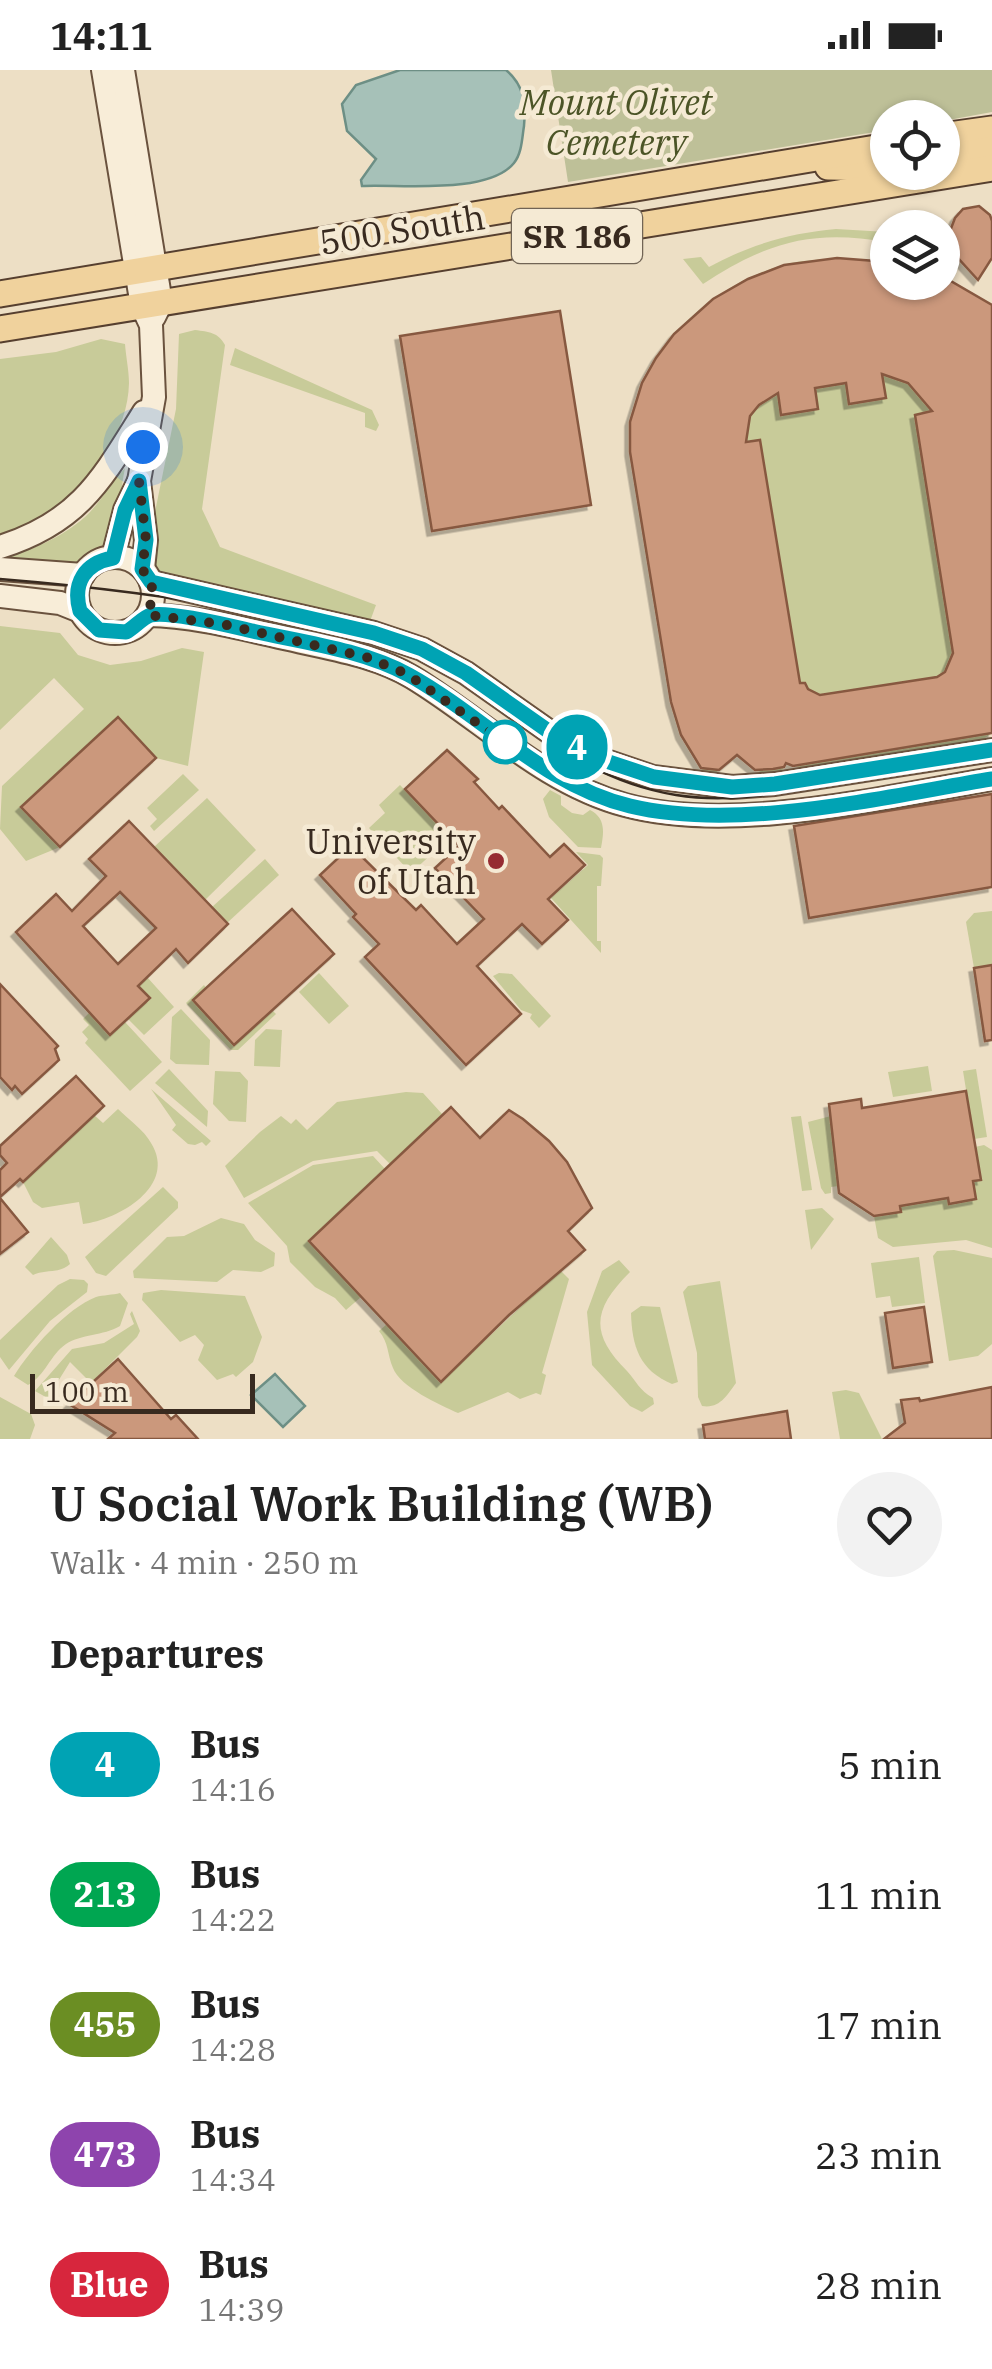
<!DOCTYPE html>
<html lang="en">
<head>
<meta charset="utf-8">
<style>
  :root { --surface:#fff; --page:#f2f2f2; --text:#222; --muted:#767676 }
  body { margin:0; font-family:"IBM Plex Serif",serif; background:var(--page); color:var(--text); height:100vh; display:flex; flex-direction:column; font-size:38px; white-space:nowrap }
  * { box-sizing:border-box; margin:0 }
  p { font-size:32px; color:var(--muted) }
  .icon { flex:none; width:55px; height:55px; fill:none; stroke:currentColor; stroke-width:2; stroke-linecap:round; stroke-linejoin:round }
  .map { position:relative; height:1369px; overflow:hidden }
  .sheet { display:flex; flex-direction:column; background:var(--surface); flex:1 }
  .sheet>* { flex:none }
  .badge { padding:0 20px; border-radius:32px; font-size:35px; line-height:65px }
  .fabs { position:absolute; left:870px; top:30px; display:grid; gap:20px }
  .fabs a { display:grid; place-items:center; width:90px; height:90px; border-radius:50%; background:var(--surface); box-shadow:0 2px 8px #0004; font-size:50px }
  .scale { position:absolute; left:30px; bottom:25px; width:225px; box-sizing:border-box; padding-left:10px; border:5px solid #382a1f; border-top:0; font-size:28px; line-height:35px; white-space:nowrap; color:#382a1f; -webkit-text-stroke:8px #f5ead4; paint-order:stroke }
  .you { position:absolute; width:50px; height:50px; margin:-25px; border:8px solid #fff; border-radius:50%; background:#1a73e8; box-shadow:0 0 0 15px #1a73e833 }
  .map>.badge { position:absolute; translate:-50% -50%; box-shadow:0 0 0 5px #fff }
  h2 { padding:0 50px; font-size:38px; line-height:90px }
  .round { display:grid; place-items:center; flex:none; width:105px; height:105px; border-radius:52px; background:var(--page) }
  .overview { display:flex; align-items:center; justify-content:space-between; height:170px; padding:0 50px }
  h1 { font-size:48px; font-weight:600; line-height:75px }
  ul { padding:0; list-style:none }
  li { display:flex; align-items:center; gap:30px; height:130px; padding:0 50px }
  li div { flex:1 }
  li b { display:block; font-size:38px }
  li em { font-style:normal }
  li .badge { min-width:110px; font-weight:700; text-align:center }
  .status { display:flex; justify-content:space-between; align-items:center; height:70px; padding:0 50px; background:var(--surface); direction:ltr }
  .status svg { height:28px; fill:currentColor }
  .map>svg:first-child { display:block }
</style>
</head>
<body>
<div class="status"><b>14:11</b><svg viewBox="0 0 49 12"><path d="M0 12V9h3v3zM5 12V6h3v6zM10 12V3h3v9zM15 12V0h3v12zM26 1h20v11H26zM47 4h2v5h-2z"/></svg></div>
<div class="map">
<svg width="992" height="1369" viewBox="0 0 992 1369">
  <defs>
    <filter id="shadow"><feDropShadow dx="-4.5" dy="4.5" stdDeviation="0" flood-color="#0004"/></filter>
  </defs>
  <rect width="100%" height="100%" fill="#eddfc5"/>
  <g fill="#c8cb99">
    <path d="M836,159L887,162V172C812,159 767,172 703,214L683,189L701,187L709,197C749,175 790,163 836,159Z"/>
    <path d="M837,188L887,192L888,212H942L943,206L992,235V663L974,676L808,700L786,693L776,713L736,685L709,709L688,679L671,632L630,382C626,294 702,218 783,195C800,190 820,190 837,188Z"/>
    <path d="M195,260C209,262 218,262 225,275L202,439L220,477L376,535L369,554L160,506L146,486L176,339L179,264Z"/>
    <path d="M101,269L125,274C126,287 129,301 129,313C128,366 86,421 44,449C31,457 14,461 0,466V289L56,282Z"/>
    <polygon points="235,278 372,340 379,355 376,361 365,357 365,343 230,295"/>
    <path d="M125,398C121,416 119,453 110,468C88,508 37,495 0,493V488C30,482 62,467 85,447C100,433 111,413 125,398Z"/>
    <polygon points="0,556 60,563 78,585 110,595 141,591 182,578 204,582 188,696 156,688 118,647 22,738 60,777 26,791 0,759 2,716 84,639 54,608 0,660"/>
    <polygon points="183,704 199,720 154,761 150,756 157,749 147,738"/>
    <polygon points="400,715 440,756 438,759 448,769 411,803 369,758 385,743 379,735"/>
    <path d="M550,720L561,726V735L572,743L583,745L590,740C606,748 604,763 601,778L578,777L549,747L543,729Z"/>
    <polygon points="207,728 256,780 205,830 154,777"/>
    <polygon points="576,782 600,785 603,788 601,816 597,816 597,871 601,871 601,883 551,828 588,795"/>
    <polygon points="265,789 279,805 227,853 212,837"/>
    <polygon points="992,841 992,895 974,898 966,852 974,843"/>
    <polygon points="319,903 349,936 329,954 299,922"/>
    <polygon points="499,903 512,904 551,946 539,958 530,948 532,944 521,940 493,906"/>
    <polygon points="147,907 174,937 144,965 128,949 149,929 138,916"/>
    <polygon points="204,915 206,918 193,930 234,975 272,940 276,944 238,980 231,980 186,933"/>
    <polygon points="181,939 210,970 209,995 176,994 170,989 172,947"/>
    <polygon points="89,943 110,965 125,952 162,992 130,1021 85,973 88,969 82,962 89,955 83,949"/>
    <polygon points="266,959 282,960 280,997 254,996 255,970"/>
    <polygon points="928,996 932,1021 893,1027 888,1002"/>
    <polygon points="169,999 208,1041 207,1057 155,1013"/>
    <polygon points="976,999 987,1067 974,1069 963,1001"/>
    <polygon points="215,1001 240,1002 248,1011 246,1052 229,1051 213,1034"/>
    <polygon points="151,1019 211,1071 206,1076 202,1072 195,1075 188,1074 172,1060 176,1055"/>
    <polygon points="406,1022 423,1023 443,1045 390,1094 377,1081 313,1091 244,1128 225,1096 260,1062 281,1046 291,1054 296,1049 307,1060 337,1032"/>
    <path d="M118,1039C128,1049 144,1060 151,1073C178,1116 118,1150 83,1154L79,1132L42,1138L33,1132L23,1112L94,1045L103,1053Z"/>
    <polygon points="801,1046 812,1120 802,1121 791,1047"/>
    <polygon points="831,1046 836,1102 848,1101 849,1108 837,1110 838,1116 831,1117 831,1123 825,1124 821,1118 808,1052"/>
    <polygon points="984,1075 992,1080 992,1178 966,1170 893,1177 878,1168 874,1146 900,1142 900,1136 948,1128 949,1134 976,1129 973,1111 981,1109 975,1077"/>
    <polygon points="373,1086 385,1099 310,1171 361,1227 346,1240 335,1228 315,1217 290,1192 287,1176 248,1133 313,1095"/>
    <polygon points="163,1117 178,1132 178,1138 106,1206 96,1203 85,1187"/>
    <polygon points="822,1138 834,1149 811,1180 805,1140"/>
    <polygon points="221,1148 244,1154 255,1170 275,1183 274,1196 261,1202 233,1200 217,1212 134,1208 133,1201 167,1167 184,1166"/>
    <path d="M51,1167L67,1185L70,1194C60,1204 45,1199 33,1205L25,1197Z"/>
    <polygon points="954,1180 992,1188 992,1274 978,1286 949,1291 933,1186 937,1181"/>
    <polygon points="919,1187 925,1233 892,1237 890,1226 876,1228 871,1193"/>
    <path d="M619,1190L630,1202C593,1239 589,1263 627,1301C637,1312 639,1320 653,1328L654,1334L642,1342L630,1336L592,1295L587,1242L602,1201Z"/>
    <path d="M560,1200L569,1209L542,1303L546,1305L541,1325L536,1323L520,1329L508,1322L458,1343C440,1335 400,1317 393,1298C387,1284 389,1273 379,1261L387,1254L441,1312Z"/>
    <polygon points="70,1209 84,1210 88,1214 87,1222 50,1251 9,1300 0,1287 0,1270 58,1215"/>
    <path d="M720,1211L736,1313C727,1325 720,1339 702,1336L698,1327L697,1283L683,1222L688,1216Z"/>
    <polygon points="161,1220 245,1226 262,1267 253,1292 236,1307 233,1304 217,1310 198,1290 204,1275 195,1265 180,1272 142,1230 143,1223"/>
    <path d="M120,1223L128,1233L120,1256C103,1266 81,1264 66,1274C50,1285 45,1306 28,1315L14,1306C30,1280 67,1238 96,1227C103,1225 113,1225 120,1223Z"/>
    <path d="M641,1236L660,1237L678,1312L672,1314C639,1300 632,1276 631,1243Z"/>
    <polygon points="132,1241 140,1261 137,1267 91,1313 70,1292 52,1321 55,1324 51,1330 35,1321 72,1279 104,1273 134,1254 130,1244"/>
    <polygon points="846,1320 859,1323 882,1369 840,1369 832,1322"/>
    <polygon points="0,1327 31,1344 35,1355 30,1369 0,1369"/>
  </g>
  <polygon fill="#bec098" points="551,0 992,0 992,42 943,51 942,48 888,48 887,60 568,112"/>
  <g fill="#a6c1b8" stroke="#6d8f85" stroke-width="2.5">
    <path d="M400,0H506C524,15 526,33 524,56C522,68 522,83 514,93C488,125 400,114 362,116L361,110L376,89L347,61L342,34L356,15Z"/>
    <polygon points="275,1304 305,1336 283,1357 251,1325"/>
  </g>
  <g fill="#cb987b" stroke="#875941" stroke-width="2.5" fill-rule="evenodd" filter="url(#shadow)">
    <polygon points="979,136 990,145 992,151 992,188 978,210 958,188 950,161 955,148 963,139"/>
    <path d="M837,188L888,192V212H942V206L992,235V663L793,696L786,693L784,697L773,699L755,700L737,685L719,700L701,698L681,665L671,632L630,382V352L642,313L656,288L674,264L713,229L748,209L784,195ZM882,304L908,313L932,341L915,345L953,583L945,602L937,607L820,625L808,619L805,613H800L760,370L746,372L750,346L759,335L778,323L781,345L818,339L815,318L846,313L849,334L886,328Z"/>
    <polygon points="560,241 591,435 432,461 400,266"/>
    <polygon points="118,647 156,688 60,777 21,737"/>
    <polygon points="447,680 478,709 474,712 499,739 502,736 550,787 564,774 585,795 548,829 568,850 542,874 522,854 477,896 521,944 466,995 365,887 379,874 353,847 356,844 320,805 351,776 416,840 421,835 457,874 484,849 435,798 459,776 405,719"/>
    <polygon points="992,724 992,817 809,848 794,756"/>
    <path d="M129,751L228,854L188,893L176,879L138,916L150,928L110,965L16,862L56,824L72,841L106,806L89,789ZM120,822L156,858L118,894L83,856Z"/>
    <polygon points="292,839 334,884 234,975 193,930"/>
    <polygon points="992,895 992,970 985,971 974,898"/>
    <polygon points="0,914 58,976 55,979 59,990 22,1024 15,1016 12,1020 0,1007"/>
    <polygon points="76,1006 104,1036 23,1112 20,1109 0,1127 0,1100 7,1093 0,1085 0,1076"/>
    <polygon points="966,1021 981,1110 973,1111 976,1129 949,1134 948,1128 900,1136 901,1142 874,1146 839,1123 829,1034 861,1029 862,1038"/>
    <polygon points="451,1037 480,1068 509,1040 523,1049 549,1071 567,1092 592,1138 568,1161 585,1180 509,1245 441,1312 309,1171"/>
    <polygon points="0,1128 28,1162 0,1184"/>
    <polygon points="924,1237 932,1292 893,1298 885,1243"/>
    <polygon points="118,1289 171,1349 176,1345 198,1369 108,1369 115,1363 69,1334"/>
    <polygon points="992,1317 992,1369 884,1369 905,1353 901,1330 919,1328 920,1331"/>
    <polygon points="787,1341 791,1369 705,1369 703,1355"/>
  </g>
  <g fill="none" stroke-linecap="round" stroke-linejoin="round">
    <g stroke="#6a523e" stroke-width="26">
      <g id="secondary">
        <polyline points="103,0 142,236 151,255 154,327 139,411 146,470 143,499"/>
        <polyline points="123,0 161,233 154,247"/>
        <path d="M0,477C80,452 102,409 144,342"/>
        <polyline points="113,487 125,440 139,411"/>
        <circle cx="115" cy="525" r="38"/>
        <polyline points="0,499 83,505"/>
        <polyline points="151,512 374,563 422,579 466,603 554,665 606,691 653,707 732,717 775,714 992,680"/>
        <polyline points="0,526 60,533 80,541"/>
        <path d="M148,545C196,546 243,559 289,569C331,579 375,585 412,607C483,650 543,713 625,735C732,764 883,727 992,709"/>
      </g>
    </g>
    <g stroke="#563f2f" stroke-width="29">
      <g id="primary">
        <polyline points="942,66 992,59"/>
        <polyline points="942,88 992,79"/>
        <polyline points="828,97 888,98"/>
        <polyline points="0,224 888,76"/>
        <polyline points="0,259 992,98"/>
      </g>
    </g>
    <use href="#secondary" stroke="#f8edd8" stroke-width="22"/>
    <use href="#primary" stroke="#f0d29d" stroke-width="25"/>
    <path stroke="#382a1f" stroke-width="2.5" d="M0,509C99,517 197,529 293,550C332,559 373,567 410,584C507,627 564,707 676,725C732,734 786,722 842,713C892,705 942,698 992,689"/>
  </g>
  <g fill="none" stroke-linecap="round" stroke-linejoin="round">
    <g stroke="#fff" stroke-width="22">
      <path id="line" d="M992,680L775,714L732,717L654,707L606,691L554,665L466,603L422,579L374,563L151,512L142,499L146,470L139,411L125,440L113,488C85,493 72,513 80,541L99,560L126,562C134,558 143,547 151,545C170,541 227,555 248,560C301,572 361,579 409,605C485,647 543,715 630,736C739,762 882,727 992,709"/>
    </g>
    <use href="#line" stroke="#00a3b4" stroke-width="15"/>
    <polyline stroke="#382a1f" stroke-width="10" stroke-dasharray="0 18" points="143,377 139,411 146,470 142,499 151,512 153,524 148,545 222,554 366,587 407,604 507,674 505,672"/>
  </g>
  <circle fill="#fff" stroke="#00a3b4" stroke-width="5" cx="505" cy="672" r="20"/>
  <circle fill="#962c32" stroke="#f5ead4" stroke-width="4" cx="496" cy="791" r="10"/>
  <g text-anchor="middle" dominant-baseline="central" stroke-width="9" stroke-linejoin="round" paint-order="stroke">
    <rect fill="#f5ead4" stroke="#716455" stroke-width="2.5" x="512" y="139" width="130" height="54" rx="8"/>
    <g font-size="32" font-weight="bold" fill="#382a1f">
      <text x="577" y="166">SR 186</text>
    </g>
    <g font-size="35" font-style="italic" fill="#4b5426" stroke="#f5ead4">
      <text x="616" y="32">Mount Olivet<tspan x="616" dy="40">Cemetery</tspan></text>
    </g>
    <g font-size="35" fill="#382a1f" stroke="#f5ead4">
      <text transform="translate(402 159) rotate(-9)">500 South</text>
    </g>
    <g font-size="35" fill="#382a1f" stroke="#f5ead4" text-anchor="end">
      <text x="476" y="771">University<tspan x="476" dy="40">of Utah</tspan></text>
    </g>
  </g>
</svg>
<div class="fabs">
<a><svg class="icon" aria-label="locate" viewBox="0 0 24 24"><circle cx="12" cy="12" r="6"/><path d="M12 2v4M12 18v4M2 12h4M18 12h4"/></svg></a>
<a><svg class="icon" aria-label="layers" viewBox="0 0 24 24"><path d="M12 4l9 5-9 5-9-5zM3 14l9 5 9-5"/></svg></a>
</div>
<div class="scale">100 m</div>
<div class="you" style="left:143px;top:377px"></div>
<b class="badge" style="left:577px;top:677px;background:#00a3b4;color:#fff">4</b>
</div>
<section class="sheet">
<div class="overview"><div><h1>U Social Work Building (WB)</h1><p>Walk · 4 min · 250 m</p></div><a class="round"><svg class="icon" aria-label="heart" viewBox="0 0 24 24"><path d="M12 20l-8-8c-3-5 5-10 8-4 3-6 11-1 8 4z"/></svg></a></div>
<h2>Departures</h2>
<ul>
<li><span class="badge" style="background:#00a3b4;color:#fff">4</span><div><b>Bus</b><p>14:16</p></div><em>5 min</em></li>
<li><span class="badge" style="background:#00a651;color:#fff">213</span><div><b>Bus</b><p>14:22</p></div><em>11 min</em></li>
<li><span class="badge" style="background:#6b8e23;color:#fff">455</span><div><b>Bus</b><p>14:28</p></div><em>17 min</em></li>
<li><span class="badge" style="background:#8e44ad;color:#fff">473</span><div><b>Bus</b><p>14:34</p></div><em>23 min</em></li>
<li><span class="badge" style="background:#d7263d;color:#fff">Blue</span><div><b>Bus</b><p>14:39</p></div><em>28 min</em></li>
</ul>
</section>
</body>
</html>
